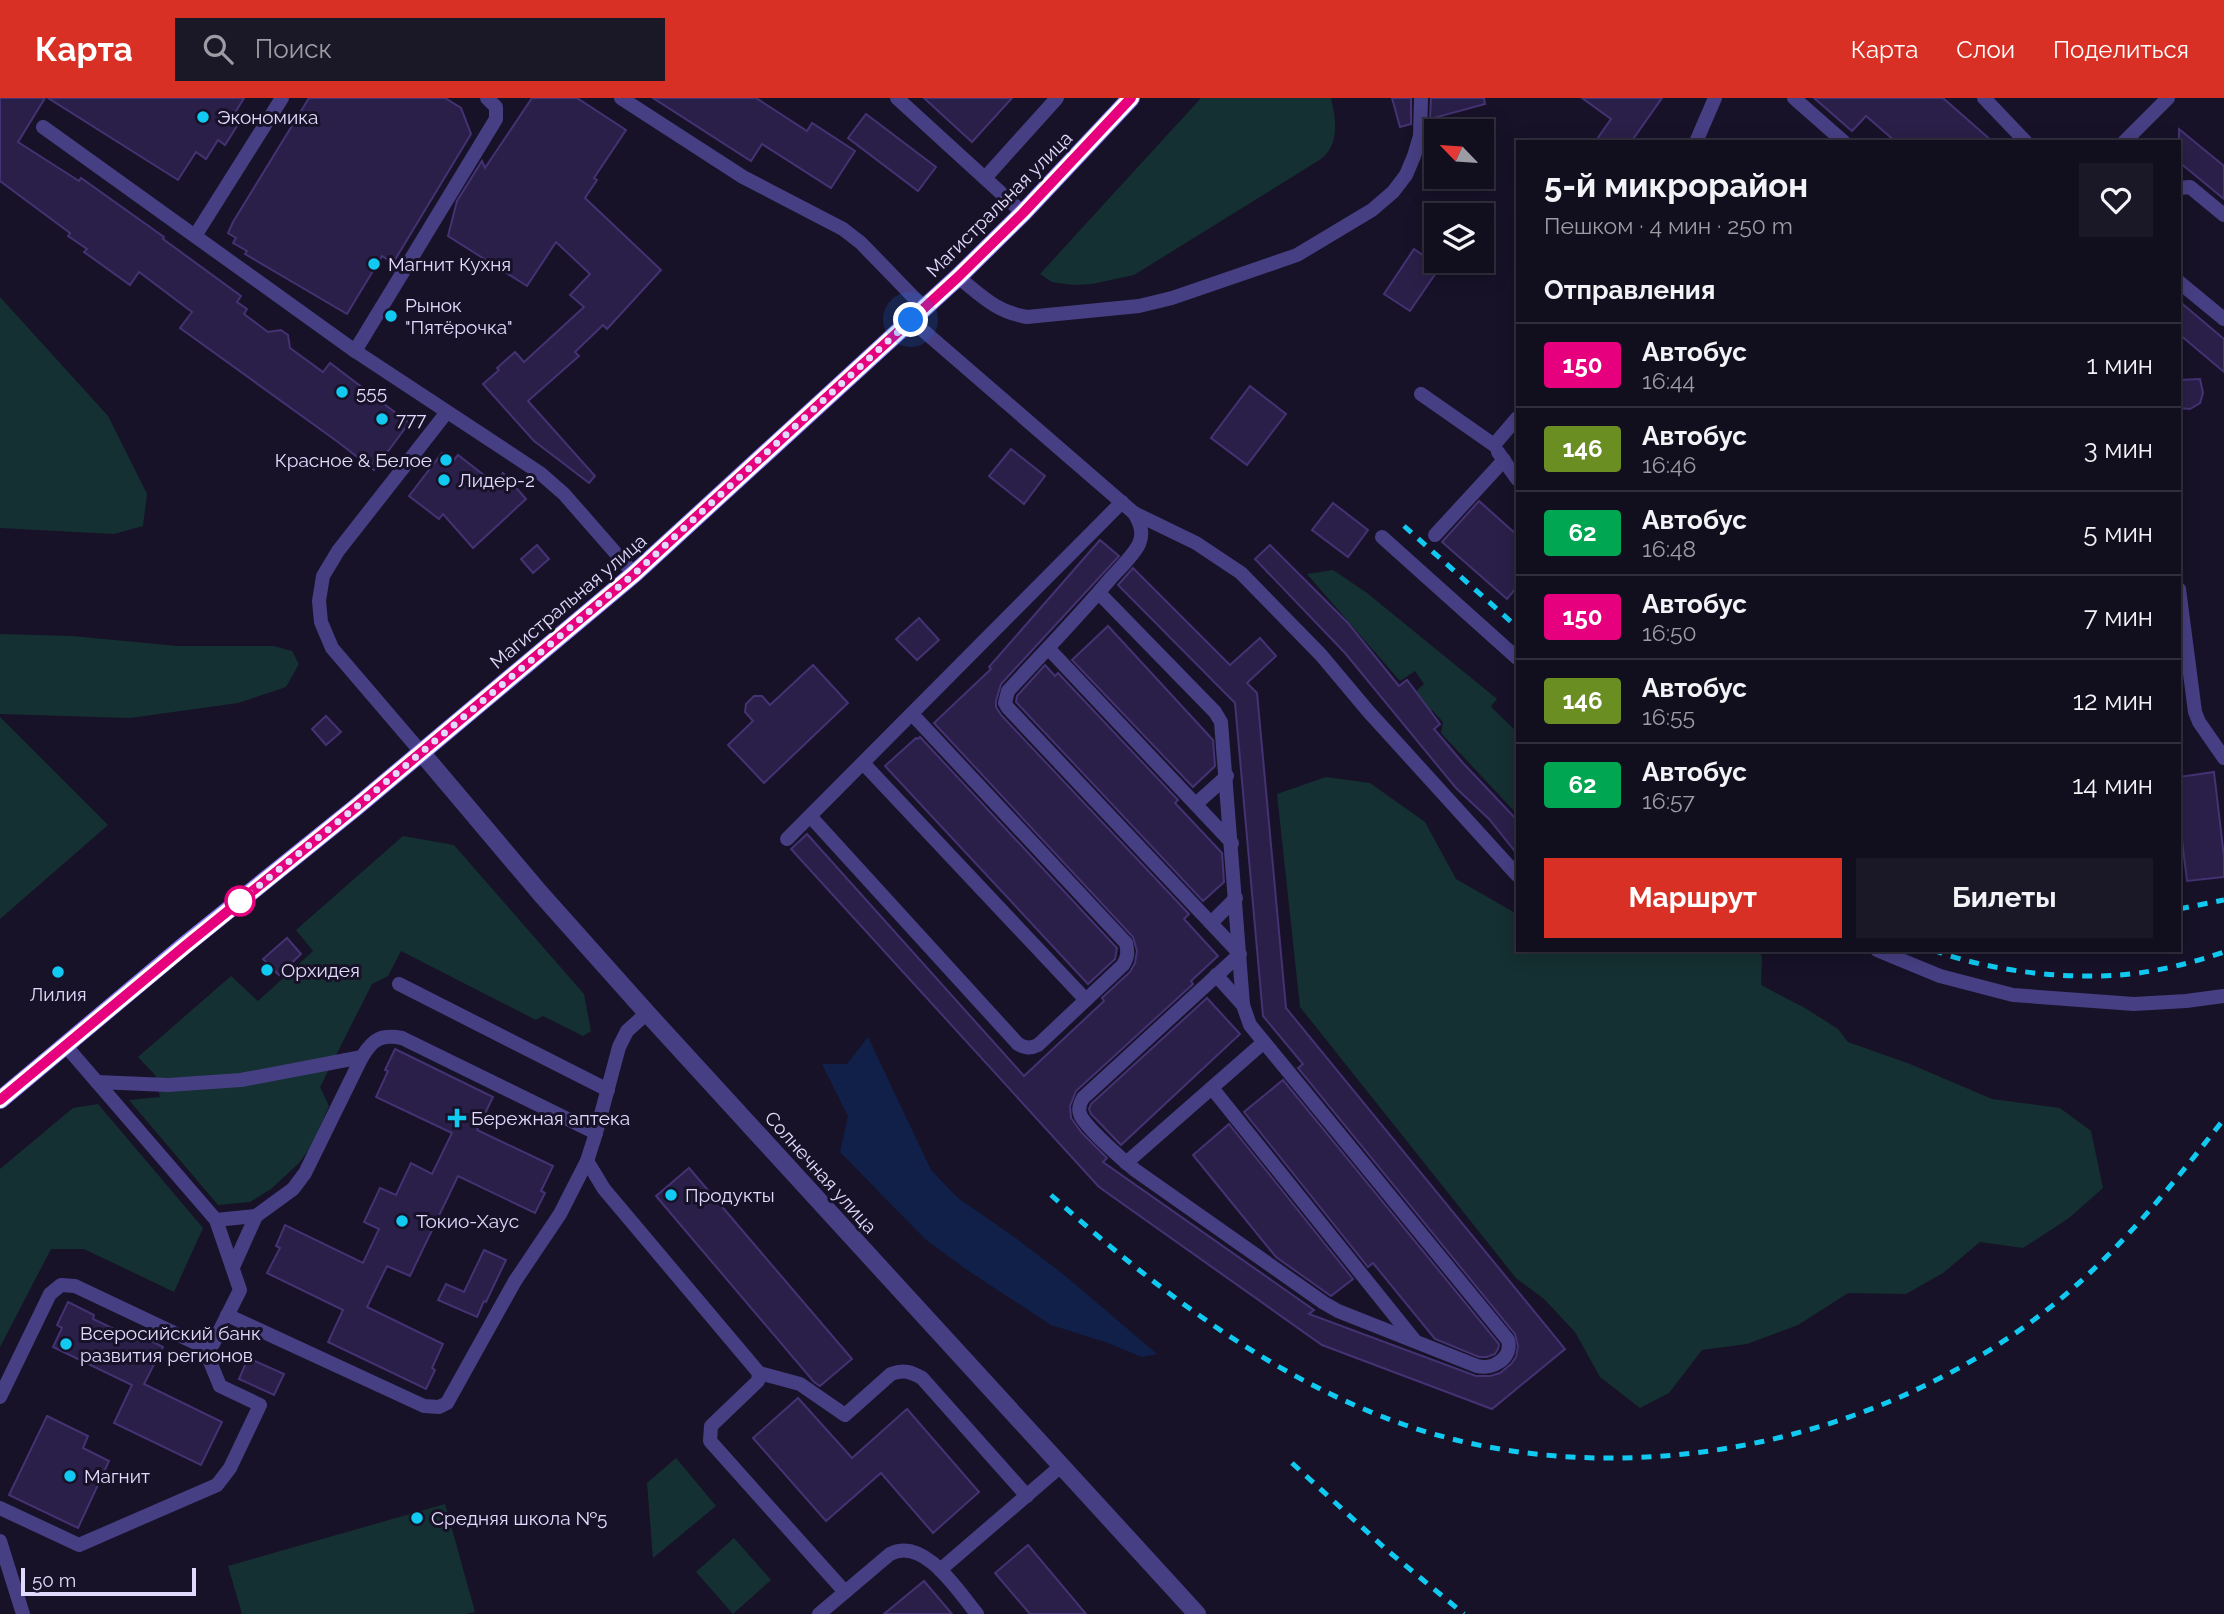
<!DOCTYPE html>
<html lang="ru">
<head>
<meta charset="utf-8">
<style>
  :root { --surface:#110e1e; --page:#1a1727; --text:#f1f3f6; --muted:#9c9ca4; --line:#302e3c; --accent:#d93025 }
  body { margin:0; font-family:Raleway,sans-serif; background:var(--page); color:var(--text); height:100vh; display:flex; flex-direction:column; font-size:26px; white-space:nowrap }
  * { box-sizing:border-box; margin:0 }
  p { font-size:23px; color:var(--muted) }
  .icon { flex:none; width:38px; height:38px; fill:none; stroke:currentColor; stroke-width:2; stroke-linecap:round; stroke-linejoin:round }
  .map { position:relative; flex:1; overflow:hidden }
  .sheet { position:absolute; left:1516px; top:42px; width:665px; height:812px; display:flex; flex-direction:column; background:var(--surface); border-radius:0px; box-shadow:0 4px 18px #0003,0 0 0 2px var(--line) }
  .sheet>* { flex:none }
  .badge { padding:0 14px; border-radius:5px; font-size:24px; line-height:46px }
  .needle { width:46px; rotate:295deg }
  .tools { position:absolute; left:1424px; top:21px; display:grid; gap:14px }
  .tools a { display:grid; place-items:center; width:70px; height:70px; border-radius:0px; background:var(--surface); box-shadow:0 4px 18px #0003,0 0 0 2px var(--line); font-size:35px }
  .scale { position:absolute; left:21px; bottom:18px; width:175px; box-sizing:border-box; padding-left:7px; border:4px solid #e1dafd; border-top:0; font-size:19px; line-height:24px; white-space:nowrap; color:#e1dafd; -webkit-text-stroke:5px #171228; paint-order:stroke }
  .you { position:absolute; width:35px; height:35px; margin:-18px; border:5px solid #fff; border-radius:50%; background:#1a73e8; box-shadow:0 0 0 10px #1a73e833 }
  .map>.badge { position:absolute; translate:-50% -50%; box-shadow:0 0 0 4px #fff }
  h2 { padding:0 28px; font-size:26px; line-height:63px }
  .round { display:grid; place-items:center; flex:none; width:74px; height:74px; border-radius:0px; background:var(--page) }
  .headline { display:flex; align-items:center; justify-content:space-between; height:119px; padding:0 28px }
  h1 { font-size:33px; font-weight:700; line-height:52px }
  .action { display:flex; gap:14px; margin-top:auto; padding:14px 28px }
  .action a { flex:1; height:80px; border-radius:0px; background:var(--accent); color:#fff; font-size:28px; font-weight:700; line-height:80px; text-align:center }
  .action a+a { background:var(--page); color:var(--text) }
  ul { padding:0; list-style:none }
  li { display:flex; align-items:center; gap:21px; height:84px; padding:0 28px; border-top:2px solid var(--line) }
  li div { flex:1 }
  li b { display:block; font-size:26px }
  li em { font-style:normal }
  li .badge { min-width:77px; font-weight:700; text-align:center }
  header { display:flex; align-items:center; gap:42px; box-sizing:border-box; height:98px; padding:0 35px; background:var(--accent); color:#fff }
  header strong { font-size:33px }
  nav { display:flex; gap:38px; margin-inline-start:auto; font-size:24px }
  .search { width:490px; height:63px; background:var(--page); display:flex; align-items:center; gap:18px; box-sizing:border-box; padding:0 24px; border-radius:0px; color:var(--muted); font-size:26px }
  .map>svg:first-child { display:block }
</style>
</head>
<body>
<header>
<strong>Карта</strong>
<div class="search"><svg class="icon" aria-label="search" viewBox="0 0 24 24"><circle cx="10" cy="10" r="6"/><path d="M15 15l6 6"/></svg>Поиск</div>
<nav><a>Карта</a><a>Слои</a><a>Поделиться</a></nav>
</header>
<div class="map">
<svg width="2224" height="1516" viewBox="0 0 2224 1516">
  <rect width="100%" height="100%" fill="#171228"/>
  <g fill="#153032">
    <path d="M1201,0H1331C1336,21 1340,46 1321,61L1134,177L1092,186L1073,187L1052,184L1040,176Z"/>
    <polygon points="0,199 108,318 147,396 143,428 114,436 0,430"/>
    <polygon points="1333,472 1367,495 1497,601 1491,608 1493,611 1517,634 1517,716 1441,635 1443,624 1432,612 1426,615 1413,596 1424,586 1415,573 1400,583 1307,476"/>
    <polygon points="0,536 72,538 178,548 273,548 292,553 299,566 286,589 238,605 130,620 0,616"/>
    <polygon points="0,619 108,727 0,821"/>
    <polygon points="1326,679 1370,685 1425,724 1456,781 1517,816 1514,845 1517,846 1517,852 1756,852 1762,858 1761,887 1805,910 1838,931 1848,944 1910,966 1992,1001 2060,1010 2091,1033 2103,1090 2069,1120 2023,1150 1980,1144 1943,1175 1906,1196 1848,1195 1798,1227 1747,1246 1702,1252 1669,1295 1640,1310 1600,1279 1575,1234 1544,1201 1516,1180 1300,909 1277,696"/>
    <polygon points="403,738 454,747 584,896 591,933 583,938 543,918 536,922 401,853 388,878 372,886 320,989 329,1008 312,1047 299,1065 271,1091 250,1104 218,1107 129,1002 160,999 155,977 138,959 231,878 258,903 313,853 296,832"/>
    <polygon points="98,1006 203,1130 174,1194 84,1151 51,1151 0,1249 0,1071 73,1010"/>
    <polygon points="676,1360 716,1408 653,1460 647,1385"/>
    <polygon points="445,1406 475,1514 466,1516 242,1516 228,1468"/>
    <polygon points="734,1440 771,1482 733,1516 696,1474"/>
  </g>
  <polygon fill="#102049" points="868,939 931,1072 958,1100 1017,1141 1063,1176 1157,1256 1142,1259 1105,1244 1051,1227 967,1172 925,1141 840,1054 848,1018 822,966 847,966"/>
  <g fill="#2a1f48" stroke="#443273" stroke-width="2">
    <polygon points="0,0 45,0 18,44 79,83 81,80 164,139 163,141 241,198 237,204 247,211 244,216 268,234 281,232 288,237 290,250 323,274 330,265 409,325 374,372 338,344 180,230 192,214 139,174 130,187 84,154 87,151 68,138 70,135 0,83"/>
    <polygon points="48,0 244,0 230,23 237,28 225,47 218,42 206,61 196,54 178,82"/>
    <polygon points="309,0 445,0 461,10 471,36 393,165 382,158 347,216 245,156 247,153 233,145 236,140 228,135 233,124"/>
    <polygon points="532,0 577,0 626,32 594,80 597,82 585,100 661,172 607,231 603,227 575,254 579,258 528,303 595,378 589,385 534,343 483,286 499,272 497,270 515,254 524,264 584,209 570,197 590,176 556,144 527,188 448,138 457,103 482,63 485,70"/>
    <polygon points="653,0 756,0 807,33 812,25 855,53 831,90 762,46 751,63"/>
    <polygon points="924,0 1012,0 972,44"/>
    <polygon points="1392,0 1411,0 1411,26 1400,29"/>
    <polygon points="1431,0 1484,0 1485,6 1430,21"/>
    <polygon points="1582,0 1662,0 1631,44 1595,44 1611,21"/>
    <polygon points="1814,0 1943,0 1993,44 1896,44 1866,18 1852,33"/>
    <polygon points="866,16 936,69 918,93 848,40"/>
    <polygon points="2179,31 2224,68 2224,101 2179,64"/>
    <polygon points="1414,151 1440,169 1410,213 1384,196"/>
    <polygon points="2179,203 2224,241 2224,274 2179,236"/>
    <polygon points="2200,281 2203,295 2200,305 2190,311 2179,310 2179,282"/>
    <polygon points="1250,288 1286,316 1247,367 1211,340"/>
    <polygon points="1011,351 1045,378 1024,406 989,378"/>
    <polygon points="442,355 453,363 458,357 494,385 503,375 526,401 473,450 443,416 439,421 409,398"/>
    <polygon points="1479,403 1517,437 1517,489 1507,501 1442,444"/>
    <polygon points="1333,405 1368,432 1348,459 1312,432"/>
    <polygon points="1100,442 1119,458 1001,586 996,603 996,609 1001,617 1189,816 1184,821 1218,858 1191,883 1193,886 1076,993 1070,1008 1071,1020 1082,1035 1107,1060 1103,1064 1314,1212 1309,1216 1476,1278 1490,1278 1500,1275 1511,1266 1516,1259 1518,1248 1515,1236 1298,970 1303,966 1263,918 1235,605 1118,487 1133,470 1230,567 1260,540 1276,558 1247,585 1257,595 1286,910 1565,1251 1492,1311 1322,1247 1099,1089 791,751 807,736 1024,978 1104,903 1102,900 1130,874 1135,865 1137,853 1133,839 934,625 991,571 989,569"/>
    <polygon points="537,447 549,461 533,475 521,461"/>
    <polygon points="1270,447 1348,525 1399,588 1407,582 1440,626 1434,631 1463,665 1517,722 1517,756 1489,721 1456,690 1345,555 1255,461"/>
    <polygon points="919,520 939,542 917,562 896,541"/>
    <polygon points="1108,528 1213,642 1215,668 1193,689 1072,562"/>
    <polygon points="813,567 848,605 764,685 728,647 753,623 745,614 746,606 754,598 762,598 770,607"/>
    <polygon points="1045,567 1055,578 1058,575 1178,702 1175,705 1222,755 1224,784 1203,803 1016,604 1017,598"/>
    <polygon points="326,618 341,634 326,647 312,631"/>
    <polygon points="920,639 1117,850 1115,861 1088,886 885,668 916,640 918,641"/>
    <polygon points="2214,674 2224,759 2224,779 2187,783 2179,717 2179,679"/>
    <polygon points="287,840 301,856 279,877 263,861"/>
    <polygon points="1207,900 1240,936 1121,1047 1091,1016 1089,1011 1091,1006"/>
    <polygon points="395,951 493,999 477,1032 553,1068 541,1093 545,1095 535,1115 458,1078 410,1178 387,1168 367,1209 443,1246 432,1270 435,1272 426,1291 328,1244 343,1212 267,1175 280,1150 276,1148 285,1127 363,1165 379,1131 364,1124 380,1090 396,1097 411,1065 432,1076 452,1035 376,999 388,973 385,972"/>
    <polygon points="1283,982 1499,1246 1498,1251 1495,1256 1487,1259 1479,1259 1435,1241 1373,1165 1368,1169 1244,1014"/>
    <polygon points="1229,1026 1353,1181 1331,1198 1276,1159 1193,1057"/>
    <polygon points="689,1070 852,1261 820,1288 814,1284 656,1098"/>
    <polygon points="484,1152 506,1162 486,1204 484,1203 477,1219 438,1202 446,1186 464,1194"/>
    <polygon points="68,1204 94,1217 93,1221 139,1243 141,1238 163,1249 144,1286 222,1324 201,1367 114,1325 132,1287 53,1249 62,1230 57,1227"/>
    <polygon points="248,1260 284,1276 274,1297 239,1281"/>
    <polygon points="798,1300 852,1360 907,1311 979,1394 933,1435 881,1375 826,1423 753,1340"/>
    <polygon points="47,1318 88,1338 83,1350 109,1363 78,1430 9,1397"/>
    <polygon points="1028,1447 1086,1516 1030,1516 995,1475"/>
    <polygon points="924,1483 952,1516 884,1516"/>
  </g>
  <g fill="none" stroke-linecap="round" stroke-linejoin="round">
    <g stroke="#473f84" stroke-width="14">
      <polyline points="621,0 743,79 843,131 861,145 924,210"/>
      <polyline points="897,0 1023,115"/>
      <polyline points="1794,0 1844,44"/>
      <polyline points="1984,0 2026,44"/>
      <polyline points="43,29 355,253 540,375 564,396 634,476"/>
      <polyline points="1696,44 1715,0"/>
      <polyline points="2124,44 2168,0"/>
      <polyline points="985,80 1057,0"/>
      <polyline points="2179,90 2190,89 2224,117"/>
      <polyline points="195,138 282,0"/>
      <path d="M958,179C982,198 996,214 1027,219L1139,208L1172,200L1297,157L1372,112L1393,94L1406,77L1414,58L1420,38L1421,0"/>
      <polyline points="2179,184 2224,221"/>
      <path d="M911,222L1134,415C1140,425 1144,435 1139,446C1133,458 1120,470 1111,480C1078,519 1042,556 1008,593L1005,605L1008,610L1240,856L1083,1000C1080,1005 1078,1010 1080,1016C1084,1028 1124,1063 1135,1072L1324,1205L1338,1213L1477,1268C1493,1272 1513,1260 1508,1242L1250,927L1243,907L1221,624L1215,614L1099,495"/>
      <polyline points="355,253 496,21 496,9 487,0"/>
      <polyline points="1421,296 1494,347 1517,320"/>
      <polyline points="1498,354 1517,381"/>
      <polyline points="1134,415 1196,445 1241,475 1321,557 1368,613 1517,777"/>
      <polyline points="1435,437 1504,362"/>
      <polyline points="1382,439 1517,560"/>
      <polyline points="2179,491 2195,614 2199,624 2224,660"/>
      <polyline points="1048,550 1232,745"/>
      <polyline points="421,654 332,550 321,524 319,503 323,478 338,453 447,314"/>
      <polyline points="863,665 1086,902"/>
      <polyline points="1196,706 1227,678"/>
      <path d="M810,718L1018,946C1025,950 1030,951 1038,947L1123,867C1128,859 1128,854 1126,845L912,616"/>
      <polyline points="787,741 1122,404"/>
      <polyline points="1211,825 1236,800"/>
      <polyline points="1877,852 1940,878 2013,897 2134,906 2186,903 2224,898"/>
      <polyline points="1216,877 1243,907"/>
      <polyline points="399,886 608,992"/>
      <polyline points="97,984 168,987 241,982 362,959"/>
      <polyline points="1212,990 1415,1243"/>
      <polyline points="587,1063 604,1091 759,1275 758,1283 711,1328 710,1343 845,1494"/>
      <polyline points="1126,1065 1264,944"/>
      <polyline points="216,1122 256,1118"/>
      <path d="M233,1169L256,1118L293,1091L305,1075L362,959C373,941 381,936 402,940L596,1035L619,949L627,933L647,915"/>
      <polyline points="227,1217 424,1308 439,1309 447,1305 515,1183 560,1116 587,1063 596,1035"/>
      <path d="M759,1275L800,1286L845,1317L891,1276C904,1271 911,1274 922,1280L1027,1398"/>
      <polyline points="0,1299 50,1196 61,1187 75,1188 204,1249 213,1246 240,1192 216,1122 65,947"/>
      <polyline points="0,1410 79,1447 217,1387 230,1370 260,1307 220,1288 204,1249"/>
      <polyline points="0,1443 23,1516"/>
      <polyline points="940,1472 1061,1368"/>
      <path d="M819,1516L890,1456C924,1438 958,1493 977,1516"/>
    </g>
    <polyline stroke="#473f84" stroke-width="18" points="421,654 540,795 647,915 1197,1516"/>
    <polyline stroke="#8477f8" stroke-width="18" points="0,1002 185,847 355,710 634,476 958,179 1023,115 1131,0"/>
    <g stroke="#11caf2" stroke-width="5" stroke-dasharray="10 9" stroke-linecap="butt">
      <polyline points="1404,428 1517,529"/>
      <polyline points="2179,811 2224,802"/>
      <path d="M1933,852C1994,875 2086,885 2151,873C2176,869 2200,862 2224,854"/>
      <path d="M1051,1097C1156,1191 1270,1280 1405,1327C1620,1401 1883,1347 2058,1203C2122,1150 2173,1086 2224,1021"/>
      <polyline points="1292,1365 1388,1453 1464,1516"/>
    </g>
  </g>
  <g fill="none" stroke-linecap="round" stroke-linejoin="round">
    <g stroke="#fff" stroke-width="16">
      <polyline id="line" points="0,1002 186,847 355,710 634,476 958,179 1023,115 1131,0"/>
    </g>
    <use href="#line" stroke="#e6007e" stroke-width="10"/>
    <polyline stroke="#e1dafd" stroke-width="7" stroke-dasharray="0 12.6" points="240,803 355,710 634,476 911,222"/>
  </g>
  <g fill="#11caf2" stroke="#171228" stroke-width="2.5">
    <circle cx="203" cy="19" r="7"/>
    <circle cx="374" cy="166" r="7"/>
    <circle cx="391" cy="218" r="7"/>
    <circle cx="342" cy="294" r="7"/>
    <circle cx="382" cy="321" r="7"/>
    <circle cx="446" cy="362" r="7"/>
    <circle cx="444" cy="382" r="7"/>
    <circle cx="267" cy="872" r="7"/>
    <circle cx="58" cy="874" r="7"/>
    <path d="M453.5 1009.5h7v7h7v7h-7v7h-7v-7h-7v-7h7z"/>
    <circle cx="671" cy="1097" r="7"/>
    <circle cx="402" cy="1123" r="7"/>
    <circle cx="66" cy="1246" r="7"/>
    <circle cx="70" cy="1378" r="7"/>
    <circle cx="417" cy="1420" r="7"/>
  </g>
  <circle fill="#fff" stroke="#e6007e" stroke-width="3.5" cx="240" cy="803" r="14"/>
  <g text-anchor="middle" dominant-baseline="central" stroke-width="6" stroke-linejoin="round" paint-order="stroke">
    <g font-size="19" fill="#e1dafd" stroke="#171228" text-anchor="start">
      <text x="217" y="19">Экономика</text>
      <text x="388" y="166">Магнит Кухня</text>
      <text x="405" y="207">Рынок<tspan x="405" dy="22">"Пятёрочка"</tspan></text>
      <text x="356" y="294">555</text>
      <text x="396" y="321">777</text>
      <text x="432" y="362" text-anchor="end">Красное &amp; Белое</text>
      <text x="458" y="382">Лидер-2</text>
      <text x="281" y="872">Орхидея</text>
      <text x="58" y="896" text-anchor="middle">Лилия</text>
      <text x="471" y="1020">Бережная аптека</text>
      <text x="685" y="1097">Продукты</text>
      <text x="416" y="1123">Токио-Хаус</text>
      <text x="80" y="1235">Всеросийский банк<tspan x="80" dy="22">развития регионов</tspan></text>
      <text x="84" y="1378">Магнит</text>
      <text x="431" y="1420">Средняя школа №5</text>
    </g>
    <g font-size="19" fill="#e1dafd" stroke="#171228">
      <text transform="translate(999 106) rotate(-45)">Магистральная улица</text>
      <text transform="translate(568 503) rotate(-40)">Магистральная улица</text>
      <text transform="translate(821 1074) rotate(48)">Солнечная улица</text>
    </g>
  </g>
</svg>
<div class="tools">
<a><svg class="needle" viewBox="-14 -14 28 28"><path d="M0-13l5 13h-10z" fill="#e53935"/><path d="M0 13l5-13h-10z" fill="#9c9ca4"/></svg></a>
<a><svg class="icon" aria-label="layers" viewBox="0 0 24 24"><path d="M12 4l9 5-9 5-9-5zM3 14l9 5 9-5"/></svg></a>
</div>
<div class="scale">50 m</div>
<div class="you" style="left:911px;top:222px"></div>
<section class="sheet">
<div class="headline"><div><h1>5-й микрорайон</h1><p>Пешком · 4 мин · 250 m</p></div><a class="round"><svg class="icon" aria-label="heart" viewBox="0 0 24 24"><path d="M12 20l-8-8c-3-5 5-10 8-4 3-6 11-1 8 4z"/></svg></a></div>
<h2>Отправления</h2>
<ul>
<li><span class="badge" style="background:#e6007e;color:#fff">150</span><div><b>Автобус</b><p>16:44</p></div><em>1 мин</em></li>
<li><span class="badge" style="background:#6b8e23;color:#fff">146</span><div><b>Автобус</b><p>16:46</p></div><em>3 мин</em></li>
<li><span class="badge" style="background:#00a651;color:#fff">62</span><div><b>Автобус</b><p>16:48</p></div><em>5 мин</em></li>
<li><span class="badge" style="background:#e6007e;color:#fff">150</span><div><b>Автобус</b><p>16:50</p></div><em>7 мин</em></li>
<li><span class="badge" style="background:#6b8e23;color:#fff">146</span><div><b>Автобус</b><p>16:55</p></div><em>12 мин</em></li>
<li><span class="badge" style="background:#00a651;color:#fff">62</span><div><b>Автобус</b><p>16:57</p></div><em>14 мин</em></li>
</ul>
<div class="action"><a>Маршрут</a><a>Билеты</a></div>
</section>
</div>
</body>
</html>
